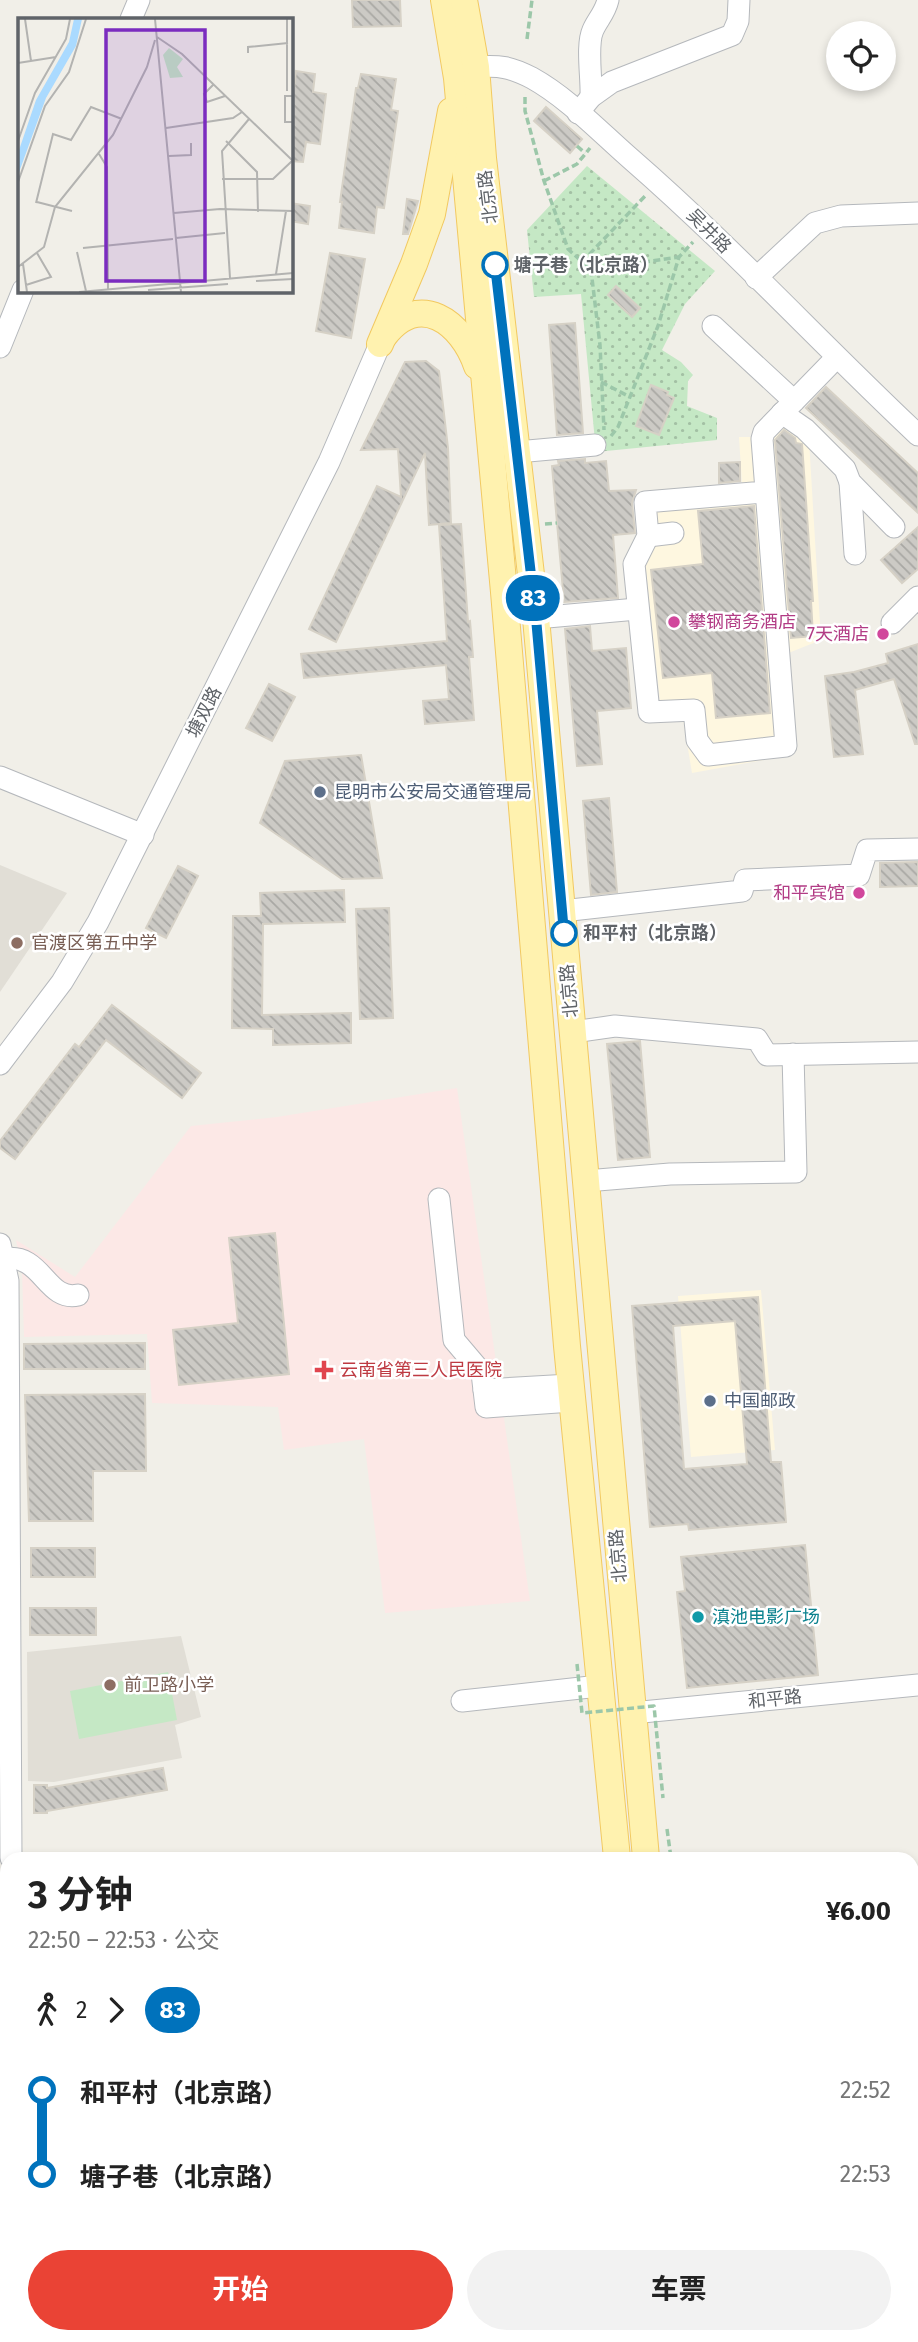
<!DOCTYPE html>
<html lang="zh">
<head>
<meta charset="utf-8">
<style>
  :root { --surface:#fff; --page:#f2f2f2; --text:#222; --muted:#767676; --accent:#ea4335 }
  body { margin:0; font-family:"Fira Sans","Noto Sans SC",sans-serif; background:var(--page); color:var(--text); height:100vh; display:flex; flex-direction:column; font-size:26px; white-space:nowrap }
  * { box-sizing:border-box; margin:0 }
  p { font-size:23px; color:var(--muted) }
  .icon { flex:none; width:38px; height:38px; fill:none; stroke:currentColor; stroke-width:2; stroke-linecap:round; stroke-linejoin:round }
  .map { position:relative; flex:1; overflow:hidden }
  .side { position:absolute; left:0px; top:1852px; width:919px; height:492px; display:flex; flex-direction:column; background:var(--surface); border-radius:21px 21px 0 0; box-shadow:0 4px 10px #0003 }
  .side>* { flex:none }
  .badge { padding:0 14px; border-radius:23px; font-size:24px; line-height:46px }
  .fabs { position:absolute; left:826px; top:21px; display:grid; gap:14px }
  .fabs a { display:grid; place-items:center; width:70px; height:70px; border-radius:50%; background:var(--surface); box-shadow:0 4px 10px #0003; font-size:35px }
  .map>.badge { position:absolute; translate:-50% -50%; box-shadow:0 0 0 4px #fff }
  .legs { display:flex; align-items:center; gap:10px; height:77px; padding:0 28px; font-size:23px }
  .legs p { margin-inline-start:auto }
  .summary { display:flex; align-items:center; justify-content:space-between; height:119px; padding:0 28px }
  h1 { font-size:38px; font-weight:700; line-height:52px }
  .cta { display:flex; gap:14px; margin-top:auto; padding:14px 28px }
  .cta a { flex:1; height:80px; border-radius:42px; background:var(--accent); color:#fff; font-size:28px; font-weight:700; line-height:80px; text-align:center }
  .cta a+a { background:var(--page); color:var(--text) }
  ul { padding:0 28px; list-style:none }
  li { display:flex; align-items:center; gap:24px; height:84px; font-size:26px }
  li i { display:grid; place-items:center; width:10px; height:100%; margin:0 9px; background:currentColor }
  li i::after { content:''; width:18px; height:18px; margin:-9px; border:5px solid; border-radius:50%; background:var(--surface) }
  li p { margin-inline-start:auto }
  li:first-child i { background:linear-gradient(#0000 50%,currentColor 0) }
  li:last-child i { background:linear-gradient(currentColor 50%,#0000 0) }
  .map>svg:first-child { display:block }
</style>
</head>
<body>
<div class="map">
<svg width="918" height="2342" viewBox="0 0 918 2342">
  <defs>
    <pattern id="park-dots" width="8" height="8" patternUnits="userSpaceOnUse" patternTransform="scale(1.75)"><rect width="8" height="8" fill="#c5e8c5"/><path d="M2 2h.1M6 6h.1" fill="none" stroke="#a3c0a4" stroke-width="1.8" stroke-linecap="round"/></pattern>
    <pattern id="building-back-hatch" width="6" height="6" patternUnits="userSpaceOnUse" patternTransform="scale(1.75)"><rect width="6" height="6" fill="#cccac5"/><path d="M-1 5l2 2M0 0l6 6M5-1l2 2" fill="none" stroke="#a9a8a4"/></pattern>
  </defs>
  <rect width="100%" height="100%" fill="#f1efe8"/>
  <g fill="#fef7e0">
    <polygon points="777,415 809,440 821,640 786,654 791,755 692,773 683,719 662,720 638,495 742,484 739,437 751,437"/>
    <polygon points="761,1290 775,1450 691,1457 678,1296"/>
  </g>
  <g fill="#e1ded6">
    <polygon points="0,865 67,893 0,992"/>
    <polygon points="181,1636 201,1717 175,1725 182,1758 54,1782 28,1781 27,1652"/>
  </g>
  <polygon fill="#fce8e6" points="457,1088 530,1601 385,1613 364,1439 284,1450 278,1407 152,1403 147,1334 24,1337 22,1270 16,1240 75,1277 191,1126 277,1117"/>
  <polygon fill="url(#park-dots)" points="587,166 715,271 685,304 662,350 681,362 693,375 688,381 687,406 717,418 717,440 596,452 581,294 534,297 527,230"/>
  <polygon fill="#c5e8c5" points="168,1672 177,1720 79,1739 70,1691"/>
  <g fill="url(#building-back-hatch)" stroke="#d6d1c6" stroke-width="2" fill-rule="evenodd">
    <polygon points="352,0 400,0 401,26 353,27"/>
    <polygon points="296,71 315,74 313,92 326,94 320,144 306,142 303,162 290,161 290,87 294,88"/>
    <polygon points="361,74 396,79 391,110 398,111 384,208 377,207 374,233 339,228 342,202 340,202 356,88 358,88"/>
    <polygon points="546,107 582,139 570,153 534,121"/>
    <polygon points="407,199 418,201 408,234 403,234"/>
    <polygon points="290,203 310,206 308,224 290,221"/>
    <polygon points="330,253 365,259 351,338 316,331"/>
    <polygon points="616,286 640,308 632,317 608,295"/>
    <polygon points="575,323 583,433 557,435 549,325"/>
    <polygon points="426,361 439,371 448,448 451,523 429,525 425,453 336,642 309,629 377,486 401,497 398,449 361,450 405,362"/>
    <polygon points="651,385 668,392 667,395 674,398 659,435 636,426"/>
    <polygon points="826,387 918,473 918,513 806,408"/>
    <polygon points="784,430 795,438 796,443 802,444 813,601 811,601 813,636 791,638 775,440"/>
    <polygon points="585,459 585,463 606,461 609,491 636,490 632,503 635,533 613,535 618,598 564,602 552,466 559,465 558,461"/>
    <polygon points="740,462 740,481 719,483 719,463"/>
    <polygon points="754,506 770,713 716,718 712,673 663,678 651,570 703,564 698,511"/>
    <polygon points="461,524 468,622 470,621 473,657 469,657 474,720 425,724 423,701 449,699 446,665 304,678 301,654 447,641 439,525"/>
    <polygon points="918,527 918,569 902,583 881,560"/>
    <polygon points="590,626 592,651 626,648 631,708 597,711 602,764 577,766 565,629"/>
    <polygon points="918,644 918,744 915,744 894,679 855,690 863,754 834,757 825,676 854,672 888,663 886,654"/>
    <polygon points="269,684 295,697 272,741 246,728"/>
    <polygon points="361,755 382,878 342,879 260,823 285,761"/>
    <polygon points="609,798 617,892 591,895 583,801"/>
    <polygon points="918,862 918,886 880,887 880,863"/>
    <polygon points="178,866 198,876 166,938 146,928"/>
    <polygon points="344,890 345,922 263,924 262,1015 351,1013 351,1043 273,1045 273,1029 232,1028 233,916 261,916 260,893"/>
    <polygon points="389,908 393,1018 360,1019 356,909"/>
    <polygon points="112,1005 201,1073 182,1098 106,1040 15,1159 0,1148 0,1141 75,1044 79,1047"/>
    <polygon points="640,1041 650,1157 618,1160 607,1044"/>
    <polygon points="275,1233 289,1374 179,1385 173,1330 238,1323 229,1238"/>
    <path d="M758,1297L771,1462H781L786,1522L689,1530L688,1524L650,1527L632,1306ZM735,1321L747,1464L684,1469L673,1326Z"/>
    <polygon points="145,1343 145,1369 24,1369 24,1344"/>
    <polygon points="145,1394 146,1471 93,1471 93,1521 29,1521 25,1395"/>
    <polygon points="805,1545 818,1675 687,1688 677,1592 685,1591 681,1557"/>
    <rect x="31" y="1548" width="64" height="29"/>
    <rect x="30" y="1608" width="66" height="27"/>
    <polygon points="163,1768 167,1790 47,1811 47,1813 34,1813 34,1785 47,1785 47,1788"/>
  </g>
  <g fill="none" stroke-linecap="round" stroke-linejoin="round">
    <g stroke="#b5b8bc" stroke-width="23">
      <g id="minor">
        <polyline points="131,19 139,0"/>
        <path d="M476,67C500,65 510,67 532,78C568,98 600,132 631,159C731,246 821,344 918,435"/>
        <path d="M591,97C592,79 586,45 593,30C598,19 605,13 608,0"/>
        <polyline points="578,113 591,97 612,82 732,35 738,21 739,0"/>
        <polyline points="756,278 815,223 841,216 918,213"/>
        <polyline points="713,326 794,401"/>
        <polyline points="0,347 23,290"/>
        <polyline points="782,413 805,429 845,469 850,482 894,527"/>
        <polyline points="517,452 595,445"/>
        <polyline points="850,482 855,554"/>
        <polyline points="765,492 645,502 648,536 634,564 649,712 694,710 697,740 708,755 786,746 762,439 764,432 836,358"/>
        <polyline points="648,536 673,533"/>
        <polyline points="536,618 637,609"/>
        <polyline points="892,623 918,597"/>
        <polyline points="0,777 143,835"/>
        <polyline points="562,911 742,891 745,880 859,875 867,850 918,849"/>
        <polyline points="573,1032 615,1026 757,1039 767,1055 918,1052"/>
        <polyline points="0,1064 62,982 98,922 329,462 380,344"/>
        <polyline points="586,1181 670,1174 796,1172 793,1054"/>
        <polyline points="439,1199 454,1340 482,1373 486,1407 572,1401"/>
        <polyline points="0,1244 8,1281 11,1858"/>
        <path d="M4,1259C42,1252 46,1302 78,1295"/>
        <polyline points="484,1390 570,1385"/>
        <polyline points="462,1701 599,1686"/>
        <polyline points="632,1713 918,1685"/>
        <polyline points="912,1914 918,1913"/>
        <polyline points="0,2008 7,2008"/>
        <polyline points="15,2336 15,2342"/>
      </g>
    </g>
    <g stroke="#f2c960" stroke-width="28">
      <g id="major">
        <polyline points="444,0 457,78 504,592 567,1346 617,1858"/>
        <polyline points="464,0 476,67 483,158 536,618 646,1858"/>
        <path d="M384,336C419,290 462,322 477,366"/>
        <polyline points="380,344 414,264 432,214 451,111"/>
        <polyline points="659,2336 659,2342"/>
        <polyline points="693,2336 694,2342"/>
      </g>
    </g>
    <g stroke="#9cc7a9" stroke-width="3.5" stroke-dasharray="7 3.5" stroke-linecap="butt">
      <polyline points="527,39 532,0"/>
      <polyline points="525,97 525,111 544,181 568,249 591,270 600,345 604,430"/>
      <polyline points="577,146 585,153"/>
      <polyline points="544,181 577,164 590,148"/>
      <polyline points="582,262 646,195"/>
      <polyline points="591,270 679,257"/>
      <polyline points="601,382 630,397"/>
      <polyline points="611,436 618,427 658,326 679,257 693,242"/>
      <polyline points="545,524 557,523"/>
      <polyline points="667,1829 671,1858"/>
    </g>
    <use href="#minor" stroke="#fff" stroke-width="21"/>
    <use href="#major" stroke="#fff2af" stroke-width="26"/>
    <polyline stroke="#9cc7a9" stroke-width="3.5" stroke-dasharray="7 3.5" stroke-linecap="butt" points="577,1664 582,1713 654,1706 663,1798"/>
  </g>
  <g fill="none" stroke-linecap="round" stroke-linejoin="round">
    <g stroke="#fff" stroke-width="16">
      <polyline id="line-1" points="495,265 536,618 564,933"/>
    </g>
    <use href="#line-1" stroke="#0072bc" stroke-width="10"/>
  </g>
  <g fill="#fff" stroke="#0072bc" stroke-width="3.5">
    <circle cx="495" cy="265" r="12"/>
    <circle cx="564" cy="933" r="12"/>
  </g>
  <g fill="#d1479c" stroke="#fff" stroke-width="2.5">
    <circle cx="674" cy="622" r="7"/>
    <circle cx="883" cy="634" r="7"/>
    <circle cx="859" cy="893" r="7"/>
  </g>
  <g fill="#5c6f8a" stroke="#fff" stroke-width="2.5">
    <circle cx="320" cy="792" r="7"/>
    <circle cx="710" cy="1401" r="7"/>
  </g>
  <g fill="#8d6e63" stroke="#fff" stroke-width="2.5">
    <circle cx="17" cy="943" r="7"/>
    <circle cx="110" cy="1685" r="7"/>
  </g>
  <path fill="#e0444e" stroke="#fff" stroke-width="2.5" d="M320.5 1359.5h7v7h7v7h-7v7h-7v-7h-7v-7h7z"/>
  <circle fill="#0f9aa8" stroke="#fff" stroke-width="2.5" cx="698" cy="1617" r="7"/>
  <g text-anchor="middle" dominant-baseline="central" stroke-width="5" stroke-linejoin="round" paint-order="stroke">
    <g font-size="18" fill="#5f6368" stroke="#fff">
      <text transform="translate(488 197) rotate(-97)">北京路</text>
      <text transform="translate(709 231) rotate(45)">吴井路</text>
      <text transform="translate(204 712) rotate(-63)">塘双路</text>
      <text transform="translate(569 991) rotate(-95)">北京路</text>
      <text transform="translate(618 1556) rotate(-95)">北京路</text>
      <text transform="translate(775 1699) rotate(-6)">和平路</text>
    </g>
    <g font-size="18" font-weight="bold" fill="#5f6368" stroke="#fff" text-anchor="start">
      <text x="514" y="265">塘子巷（北京路）</text>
      <text x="583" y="933">和平村（北京路）</text>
    </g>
    <g font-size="18" fill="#b23c85" stroke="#fff" text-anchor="end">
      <text x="688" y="622" text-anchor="start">攀钢商务酒店</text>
      <text x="869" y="634">7天酒店</text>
      <text x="845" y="893">和平宾馆</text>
    </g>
    <g font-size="18" fill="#4e5e75" stroke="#fff" text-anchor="start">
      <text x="334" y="792">昆明市公安局交通管理局</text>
      <text x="724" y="1401">中国邮政</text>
    </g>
    <g font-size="18" fill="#785e54" stroke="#fff" text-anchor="start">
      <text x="31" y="943">官渡区第五中学</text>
      <text x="124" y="1685">前卫路小学</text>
    </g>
    <g font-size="18" fill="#be3a42" stroke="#fff" text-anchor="start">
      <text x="340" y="1370">云南省第三人民医院</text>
    </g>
    <g font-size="18" fill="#0d838f" stroke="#fff" text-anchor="start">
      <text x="712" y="1617">滇池电影广场</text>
    </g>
  </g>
  <g transform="translate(18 18)">
    <rect width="275" height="275" fill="#f1efe8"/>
    <path d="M151,30L165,41L159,49L165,59L152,60L145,37Z" fill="#c5e8c5"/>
    <path d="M56,1H64L58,28L28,80L0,157V135L18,82L51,24Z" fill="#aadaff"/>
    <path fill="none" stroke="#b3b3b1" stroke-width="2" d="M7,1L13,43M137,1L163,274M139,19L164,36L275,143M230,35V29L270,25M0,45L38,39M129,49L137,22M195,67L186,76L189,84L207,78M269,73V1M275,78H267V104H275M148,110L215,100L224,94M0,123L17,75L48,21L52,1M208,123L239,154L240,194M81,136L89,149L90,272M151,138L173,137V125M204,161H255L274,143M0,164L27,88L51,54L68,1M19,184L54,193M18,185L35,116L53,122L73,89L104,101M156,195L202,191L275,193M158,220L207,215M65,230L155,221M59,234L68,273M5,246L9,274M0,249L26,229L37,189L95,117L129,49M258,256L268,193M212,260L204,133L231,101M238,263L275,261M8,267L33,259L19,235M130,272L210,266M61,274L275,255"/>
    <path fill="#7b2cbf" fill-opacity="0.15" stroke="#7b2cbf" stroke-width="3.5" d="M88,12H187V263H88Z"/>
    <rect width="275" height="275" fill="none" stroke="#5f6368" stroke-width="3.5"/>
  </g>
</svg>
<div class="fabs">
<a><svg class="icon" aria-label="locate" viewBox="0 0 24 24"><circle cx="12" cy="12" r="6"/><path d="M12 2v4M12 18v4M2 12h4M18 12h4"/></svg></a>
</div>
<b class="badge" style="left:533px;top:598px;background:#0072bc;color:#fff">83</b>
<section class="side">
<div class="summary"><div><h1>3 分钟</h1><p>22:50 – 22:53 · 公交</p></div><b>¥6.00</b></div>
<div class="legs"><svg class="icon" aria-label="walk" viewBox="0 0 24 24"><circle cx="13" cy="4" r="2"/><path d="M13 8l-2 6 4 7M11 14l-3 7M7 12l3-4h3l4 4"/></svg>2<svg class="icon" aria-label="forward" viewBox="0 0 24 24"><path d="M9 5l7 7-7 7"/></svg><b class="badge" style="background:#0072bc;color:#fff">83</b></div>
<ul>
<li><i style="color:#0072bc"></i><b>和平村（北京路）</b><p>22:52</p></li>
<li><i style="color:#0072bc"></i><b>塘子巷（北京路）</b><p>22:53</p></li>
</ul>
<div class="cta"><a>开始</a><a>车票</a></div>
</section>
</div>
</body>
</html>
